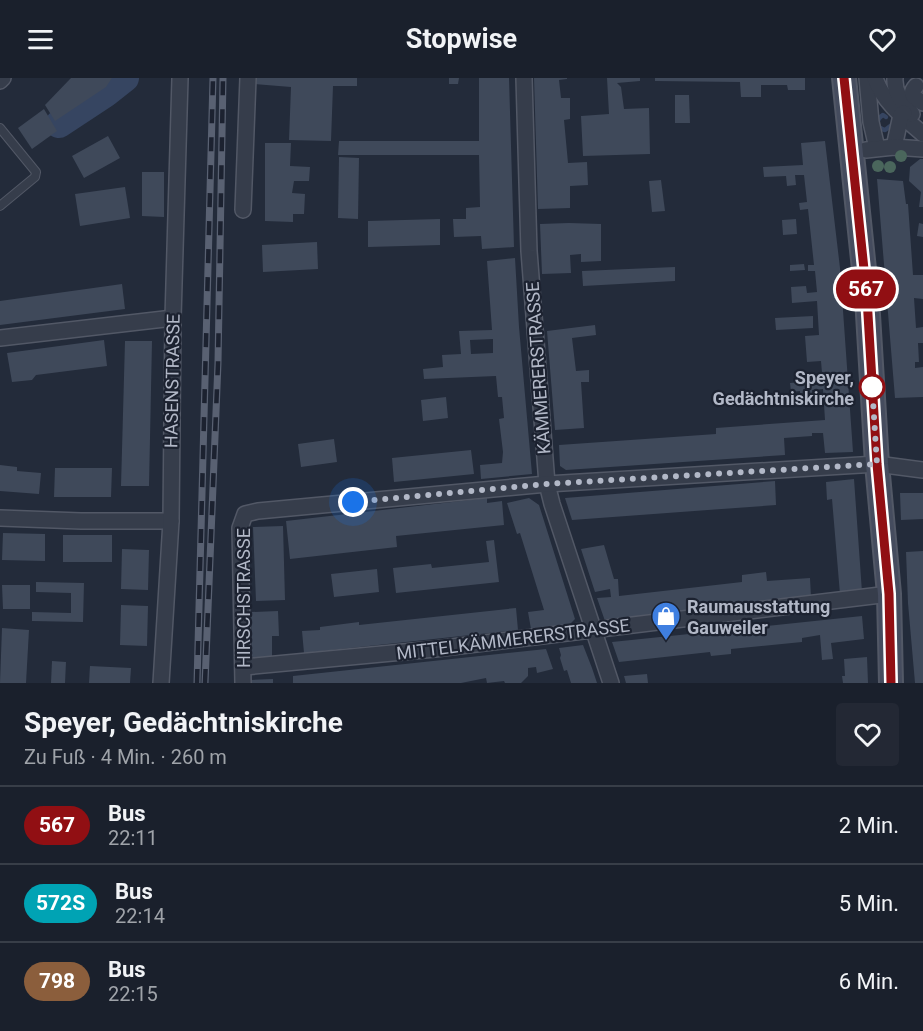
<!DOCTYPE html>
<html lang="de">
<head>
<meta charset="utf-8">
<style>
  :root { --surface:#1a202c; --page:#232834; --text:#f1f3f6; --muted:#9fa3a9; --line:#383e48 }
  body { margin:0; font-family:Roboto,sans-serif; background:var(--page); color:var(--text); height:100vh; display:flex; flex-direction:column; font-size:22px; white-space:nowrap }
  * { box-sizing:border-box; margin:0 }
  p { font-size:20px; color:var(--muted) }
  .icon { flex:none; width:33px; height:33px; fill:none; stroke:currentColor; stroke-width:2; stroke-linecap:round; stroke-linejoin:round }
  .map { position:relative; height:605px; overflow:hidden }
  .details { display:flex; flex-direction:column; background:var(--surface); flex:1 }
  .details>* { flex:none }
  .badge { padding:0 12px; border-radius:20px; font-size:21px; line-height:39px }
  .you { position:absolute; width:30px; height:30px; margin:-15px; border:4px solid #fff; border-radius:50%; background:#1a73e8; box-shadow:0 0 0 9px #1a73e833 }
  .map>.badge { position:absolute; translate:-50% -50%; box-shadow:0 0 0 3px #fff }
  .round { display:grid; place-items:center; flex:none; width:63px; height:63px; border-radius:6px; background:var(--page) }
  .overview { display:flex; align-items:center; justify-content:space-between; height:102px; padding:0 24px }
  h1 { font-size:28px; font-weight:700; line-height:45px }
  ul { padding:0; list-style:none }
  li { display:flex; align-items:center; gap:18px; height:78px; padding:0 24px; border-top:2px solid var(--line) }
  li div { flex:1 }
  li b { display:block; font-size:22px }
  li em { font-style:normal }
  li .badge { min-width:66px; font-weight:700; text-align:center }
  header { display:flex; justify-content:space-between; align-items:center; height:78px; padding:0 24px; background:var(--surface); font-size:27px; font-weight:700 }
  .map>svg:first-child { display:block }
</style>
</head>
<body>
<header><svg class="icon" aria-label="menu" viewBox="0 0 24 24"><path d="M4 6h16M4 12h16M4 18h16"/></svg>Stopwise<svg class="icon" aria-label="heart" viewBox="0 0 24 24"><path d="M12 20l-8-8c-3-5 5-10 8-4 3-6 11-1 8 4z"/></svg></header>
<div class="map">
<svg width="923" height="605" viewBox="0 0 923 605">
  <rect width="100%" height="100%" fill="#232b3a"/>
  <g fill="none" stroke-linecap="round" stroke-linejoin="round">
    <path stroke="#364561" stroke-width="4.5" d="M886,39L883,37C875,42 876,50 885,52L893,46"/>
    <polyline stroke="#364561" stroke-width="28" points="59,46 106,15 125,0"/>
  </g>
  <g fill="#3f495a" fill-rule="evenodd">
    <polygon points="71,0 112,0 106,9 55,43 45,27"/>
    <polygon points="254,0 357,0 357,8 333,8 331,63 289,62 291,9 254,6"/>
    <polygon points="449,0 459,0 458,6 449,6"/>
    <polygon points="479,0 509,0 514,169 482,171 481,158 454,159 453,141 466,141 466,130 480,129 479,77 338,77 339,63 479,63"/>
    <polygon points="534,0 567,0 567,1 559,2 561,20 570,20 570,41 564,42 568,85 587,84 588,107 570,108 570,130 538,131"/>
    <polygon points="607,0 640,0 640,3 617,5 621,9 624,31 649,30 650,76 583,78 581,38 609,36"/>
    <polygon points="655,0 805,0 805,12 788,12 787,7 761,7 761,19 741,19 740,4 655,3"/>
    <polygon points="675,17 689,17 690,45 675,45"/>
    <polygon points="44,31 57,53 32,71 18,50"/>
    <polygon points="108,58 120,80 84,100 72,78"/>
    <polygon points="825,63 840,190 853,374 825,375 823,355 812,355 812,358 784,360 785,377 566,392 560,388 559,367 716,356 716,350 825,342 823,311 812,312 813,320 800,320 800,313 791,314 790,305 814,303 814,307 823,307 821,283 807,284 805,258 819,257 817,223 792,225 791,209 806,208 807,215 817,214 815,193 808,193 808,187 814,187 808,131 800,132 799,125 807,124 804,97 795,97 796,107 787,108 786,98 764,99 763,89 803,87 801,65"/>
    <polygon points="265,65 291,65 290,88 310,89 309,103 294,103 292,115 305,116 304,136 293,136 293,144 265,143"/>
    <polygon points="339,79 359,80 358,141 338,140"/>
    <polygon points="920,81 923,81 923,129 919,129 921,114 909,103 910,89"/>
    <polygon points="142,94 164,94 164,139 142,138"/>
    <polygon points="877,101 903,103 906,126 908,126 913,197 923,197 923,221 914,220 916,250 923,249 923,265 918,265 919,284 915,284 915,290 923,289 923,319 895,320"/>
    <polygon points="661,102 665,133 652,134 649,103"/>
    <polygon points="125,109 130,140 80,148 75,116"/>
    <polygon points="440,141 440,167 368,169 368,143"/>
    <polygon points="796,141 797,156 783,157 782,142"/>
    <polygon points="569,145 601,146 601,183 581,184 581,176 570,177 571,195 542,196 540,146"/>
    <polygon points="919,145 923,146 923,159 917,158"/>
    <polygon points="317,164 318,191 263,194 262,167"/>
    <path d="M515,180L519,249L532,396L481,401L480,387L502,385L503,374L499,341L504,340L502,319H498L496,298L424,301L423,291L443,289L442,277L461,276L459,253L492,252L487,183ZM493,261V275L471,276L470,262Z"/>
    <polygon points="804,186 805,192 790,193 790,187"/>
    <polygon points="675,189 675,203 583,208 582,193"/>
    <polygon points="122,206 125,231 0,247 0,223"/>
    <polygon points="813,238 813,250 776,252 775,240"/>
    <polygon points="595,247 596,257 572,260 576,293 589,292 589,304 581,304 584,350 555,352 547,253"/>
    <polygon points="104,262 107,288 36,297 32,302 12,304 7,275"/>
    <polygon points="125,263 152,263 149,408 121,408"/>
    <polygon points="446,319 448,340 423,343 421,322"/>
    <polygon points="334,361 337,384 301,389 298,366"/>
    <polygon points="471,372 474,396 394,404 392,380"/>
    <polygon points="0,387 17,389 17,393 41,395 39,416 0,413"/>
    <polygon points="55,390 112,390 111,419 54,419"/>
    <polygon points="854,401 862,514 840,516 832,421 827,422 826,404"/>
    <polygon points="775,403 776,427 572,442 565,420"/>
    <polygon points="900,415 923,415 923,441 901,442"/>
    <polygon points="487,420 487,425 502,423 504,447 396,458 397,469 290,481 286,443"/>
    <polygon points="529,420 539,427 575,541 569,547 531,551 528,534 544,532 520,455 517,456 507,425"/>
    <polygon points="283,448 285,522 256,523 253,449"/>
    <polygon points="3,455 45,456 45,483 2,482"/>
    <rect x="63" y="457" width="49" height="27"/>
    <polygon points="494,462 499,504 396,515 393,490 431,486 432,490 489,484 486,463"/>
    <polygon points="604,467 614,501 618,501 619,518 742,504 742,497 766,494 767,503 810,500 811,519 605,543 597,520 611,519 610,511 595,514 581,471"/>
    <polygon points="122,471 149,472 148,512 121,511"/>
    <polygon points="923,473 923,605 915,605 908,525 906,474"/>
    <polygon points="377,491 379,514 334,519 331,496"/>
    <polygon points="36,504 84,505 83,544 32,543 32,534 71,535 71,515 36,514"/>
    <polygon points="2,507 30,507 30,531 3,531"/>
    <polygon points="121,527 148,528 147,568 120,567"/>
    <polygon points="516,530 518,552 304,575 302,553 320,552 320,549 359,544 359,547"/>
    <polygon points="278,533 279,558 272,558 272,579 252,581 251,534"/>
    <polygon points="862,538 864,561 831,565 833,581 822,582 820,557 802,560 802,564 731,571 731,576 711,578 710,574 619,584 612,564"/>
    <polygon points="2,550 29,552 26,605 0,605"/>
    <polygon points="583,567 592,590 597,605 571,605 567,592 564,593 560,580 561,577 559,570"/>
    <polygon points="546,571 553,591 537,595 536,589 528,590 528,598 521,605 505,605 504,603 487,605 486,600 461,605 293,605 293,598"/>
    <polygon points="867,579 868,605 843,605 842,598 845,598 844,581"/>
    <polygon points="52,583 66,584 65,605 51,605"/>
    <polygon points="90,588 131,590 130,605 89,605"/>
    <polygon points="647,596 648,605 626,605 624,598"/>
    <polygon points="273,601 273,605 251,605 251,602"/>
  </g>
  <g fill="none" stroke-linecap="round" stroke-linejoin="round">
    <g stroke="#525866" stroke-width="10">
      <polyline id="lane" points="0,50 36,94 35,99 0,128"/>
    </g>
    <g stroke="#525866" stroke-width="18">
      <g id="street">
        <polyline points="524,0 529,173 547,406 552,426 611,605"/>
        <polyline points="867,0 871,44 877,70"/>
        <path d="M875,0C883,24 904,40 923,56"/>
        <path d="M895,0C894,15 903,25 912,36"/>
        <polyline points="0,3 3,0"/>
        <path d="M916,8C908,17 915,20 923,25"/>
        <polyline points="894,69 901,37 904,35"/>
        <polyline points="866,72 894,69 923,71"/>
        <polyline points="243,132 248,0"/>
        <polyline points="0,260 173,240"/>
        <polyline points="0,440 81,443 171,443"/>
        <polyline points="244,589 435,571 889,516"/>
        <polyline points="161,605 171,443 173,240 180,0"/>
        <polyline points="243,605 240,450 245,436 258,433 547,406 877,386 923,392"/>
      </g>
    </g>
    <g stroke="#525866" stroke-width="26">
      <polyline id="secondary" points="844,0 867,220 877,386 889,516 891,605"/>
    </g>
    <use href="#lane" stroke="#363d4b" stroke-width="8"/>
    <use href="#street" stroke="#363d4b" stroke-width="15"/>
    <use href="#secondary" stroke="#454c5e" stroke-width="22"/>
    <g stroke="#596172" stroke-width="7">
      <g id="rail">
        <polyline points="197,605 213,0"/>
        <polyline points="205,605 218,285 223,0"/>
      </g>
    </g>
    <use href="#rail" stroke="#1c2230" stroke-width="4.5" stroke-dasharray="14" stroke-linecap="butt"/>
  </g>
  <g fill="#4a665c">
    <circle cx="901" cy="78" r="6"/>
    <circle cx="878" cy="88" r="6"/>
    <circle cx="890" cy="89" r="6"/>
  </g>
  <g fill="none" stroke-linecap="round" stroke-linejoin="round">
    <g stroke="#fff" stroke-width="14">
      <polyline id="line" points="844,0 867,220 877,386 889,516 891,605"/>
    </g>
    <use href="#line" stroke="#910f13" stroke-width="9"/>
    <polyline stroke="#b2b8c7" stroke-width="6" stroke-dasharray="0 10.8" points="353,424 547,406 877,386 872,307 872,309"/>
  </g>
  <defs>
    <g id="shop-pin" transform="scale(1.5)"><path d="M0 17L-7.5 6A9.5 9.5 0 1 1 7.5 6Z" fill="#3f7fe0" stroke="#1c2230"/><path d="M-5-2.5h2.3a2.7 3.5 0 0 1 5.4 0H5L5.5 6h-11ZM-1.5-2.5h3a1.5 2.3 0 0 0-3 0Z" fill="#fff"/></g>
  </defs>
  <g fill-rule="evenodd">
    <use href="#shop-pin" x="666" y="538"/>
  </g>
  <circle fill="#fff" stroke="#910f13" stroke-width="3" cx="872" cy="309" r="12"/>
  <g text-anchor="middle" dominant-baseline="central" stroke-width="4.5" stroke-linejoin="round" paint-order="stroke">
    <g font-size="18" fill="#b2b8c7" stroke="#1c2230">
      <text transform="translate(538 290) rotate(-94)">KÄMMERERSTRASSE</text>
      <text transform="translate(172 303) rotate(-89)">HASENSTRASSE</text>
      <text transform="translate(243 520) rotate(-90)">HIRSCHSTRASSE</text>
      <text transform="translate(513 561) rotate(-7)">MITTELKÄMMERERSTRASSE</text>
    </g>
    <g font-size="18" font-weight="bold" fill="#b2b8c7" stroke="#1c2230" text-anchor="end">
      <text x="854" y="299">Speyer,<tspan x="854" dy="21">Gedächtniskirche</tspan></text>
    </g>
    <g font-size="18" font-weight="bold" fill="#b2b8c7" stroke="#1c2230" text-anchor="start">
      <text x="687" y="528">Raumausstattung<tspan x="687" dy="21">Gauweiler</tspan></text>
    </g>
  </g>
</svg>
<div class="you" style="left:353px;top:424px"></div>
<b class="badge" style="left:866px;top:211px;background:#910f13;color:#fff">567</b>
</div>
<section class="details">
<div class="overview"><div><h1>Speyer, Gedächtniskirche</h1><p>Zu Fuß · 4 Min. · 260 m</p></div><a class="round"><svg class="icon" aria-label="heart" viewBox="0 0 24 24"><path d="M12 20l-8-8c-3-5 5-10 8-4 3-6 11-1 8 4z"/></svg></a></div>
<ul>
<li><span class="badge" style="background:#910f13;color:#fff">567</span><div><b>Bus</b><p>22:11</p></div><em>2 Min.</em></li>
<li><span class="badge" style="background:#00a3b4;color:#fff">572S</span><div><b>Bus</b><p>22:14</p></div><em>5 Min.</em></li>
<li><span class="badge" style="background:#8b5e3c;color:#fff">798</span><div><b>Bus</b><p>22:15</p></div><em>6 Min.</em></li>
</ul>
</section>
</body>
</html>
